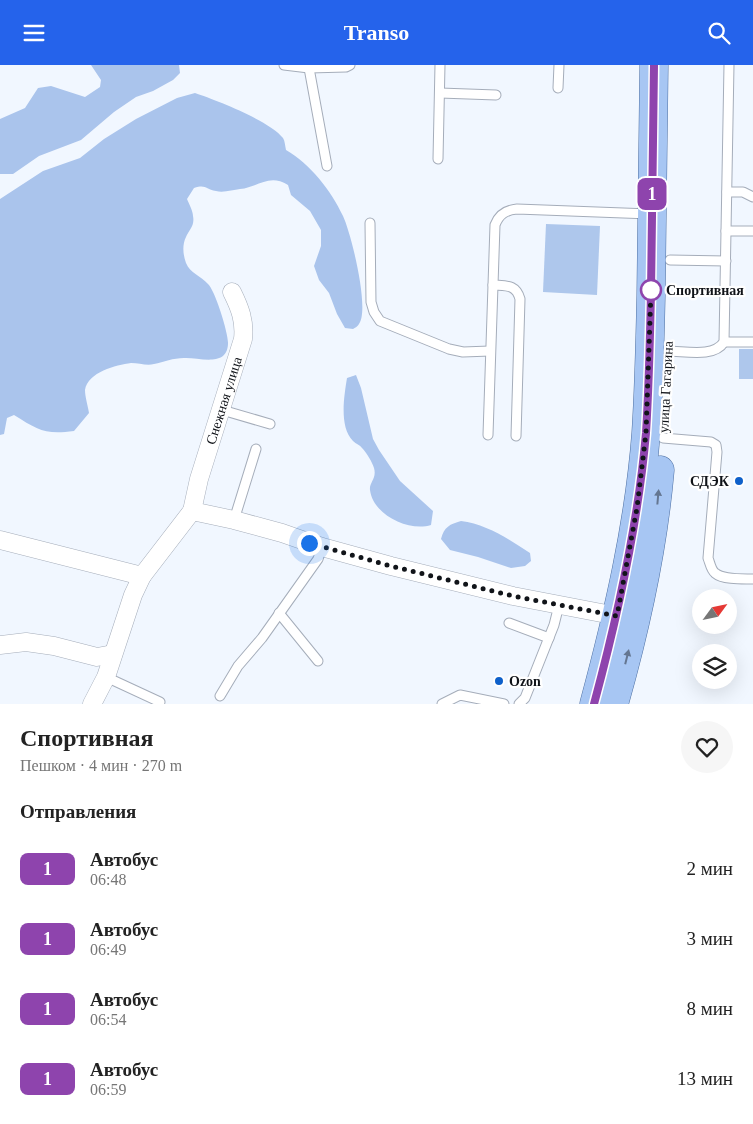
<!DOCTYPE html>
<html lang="ru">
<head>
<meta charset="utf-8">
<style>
  :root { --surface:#fff; --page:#f6f6f6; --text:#222; --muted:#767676; --accent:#2563eb }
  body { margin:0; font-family:"Times New Roman",serif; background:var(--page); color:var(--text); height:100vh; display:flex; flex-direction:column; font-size:19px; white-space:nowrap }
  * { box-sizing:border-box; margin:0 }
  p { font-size:16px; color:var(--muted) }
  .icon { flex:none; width:28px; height:28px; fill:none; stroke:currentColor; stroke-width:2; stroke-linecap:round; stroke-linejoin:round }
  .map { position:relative; height:639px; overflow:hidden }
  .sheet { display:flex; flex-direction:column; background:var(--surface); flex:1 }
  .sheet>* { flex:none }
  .badge { padding:0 10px; border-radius:8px; font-size:18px; line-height:32px }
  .needle { width:32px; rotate:57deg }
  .buttons { position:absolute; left:692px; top:524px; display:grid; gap:10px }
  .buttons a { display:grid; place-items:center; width:45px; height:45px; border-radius:50%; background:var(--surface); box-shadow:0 5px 20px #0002; font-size:25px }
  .you { position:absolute; width:25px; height:25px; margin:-12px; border:4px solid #fff; border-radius:50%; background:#1a73e8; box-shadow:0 0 0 8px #1a73e833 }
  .map>.badge { position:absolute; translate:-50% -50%; box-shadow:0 0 0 2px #fff }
  h2 { padding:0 20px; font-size:19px; line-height:45px }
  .round { display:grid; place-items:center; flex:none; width:52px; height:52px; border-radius:26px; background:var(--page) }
  .head { display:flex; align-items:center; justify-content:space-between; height:85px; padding:0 20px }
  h1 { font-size:24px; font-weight:700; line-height:38px }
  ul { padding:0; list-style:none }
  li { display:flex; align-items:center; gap:15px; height:70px; padding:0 20px }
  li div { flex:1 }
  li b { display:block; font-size:19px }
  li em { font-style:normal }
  li .badge { min-width:55px; font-weight:700; text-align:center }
  header { display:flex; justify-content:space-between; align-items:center; height:65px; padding:0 20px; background:var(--accent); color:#fff; font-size:22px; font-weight:700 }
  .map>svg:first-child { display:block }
</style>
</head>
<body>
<header><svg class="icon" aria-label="menu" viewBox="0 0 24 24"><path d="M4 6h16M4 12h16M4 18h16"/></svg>Transo<svg class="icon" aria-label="search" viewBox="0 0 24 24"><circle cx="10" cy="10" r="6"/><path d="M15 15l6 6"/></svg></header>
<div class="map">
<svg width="753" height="639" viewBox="0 0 753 639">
  <rect width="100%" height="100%" fill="#f1f7ff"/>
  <g fill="#aec7ec">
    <polygon points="546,159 600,161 597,230 543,227"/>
    <rect x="739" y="284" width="14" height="30"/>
  </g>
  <g fill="#aac4ec">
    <polygon points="91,0 179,0 180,8 173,15 153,26 136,32 114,47 81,75 39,91 13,109 0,109 0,54 25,43 38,23 51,21 85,32 100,22 101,15"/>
    <path d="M195,28C216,35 270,56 283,73C285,76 285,81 286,85C310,99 331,125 343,151C351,168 370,244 359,259C358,261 355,263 353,264L345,263L337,249L329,228L319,215L314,201L321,181V165L310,146L291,130L288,120C269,108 259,122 240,124C233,125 223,128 216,126C205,124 206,119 194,123L187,134C189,139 193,146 193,151C195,161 189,165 186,172C182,180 183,190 186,198C190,208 201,211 208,219C215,225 229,270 228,279C227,303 198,292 184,293C173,293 164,297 154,299C147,301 139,298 131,298C116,300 88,307 85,325C85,332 88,341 89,348L74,366C45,370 38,365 14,350L7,353L4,369L0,370V134L43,106L80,93L104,74L136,54L177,33Z"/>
    <path d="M356,310L361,323L373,374L379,385L400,416L433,446L431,460C409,467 373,450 370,425C369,417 377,414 374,403C372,397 367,388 362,383C360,380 356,379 353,376C339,362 344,332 347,313Z"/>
    <path d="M461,456C486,459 509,474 530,488L531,496L525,501L511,503L478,492L450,485L441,474C444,462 450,459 461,456Z"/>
  </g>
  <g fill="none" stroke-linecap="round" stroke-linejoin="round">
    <g stroke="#a5adba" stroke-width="11">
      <g id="lane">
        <polyline points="284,0 309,3 346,2 350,0"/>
        <polyline points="309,3 327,101"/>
        <polyline points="558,23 559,0"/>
        <polyline points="440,28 496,30"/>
        <polyline points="438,94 440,0"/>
        <polyline points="727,127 743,127 753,132"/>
        <polyline points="370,158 371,237 374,247 380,256 449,284 463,287 490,286"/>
        <polyline points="726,166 753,166"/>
        <polyline points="670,195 726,196"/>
        <path d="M493,220C506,221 516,219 520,234L516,371"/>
        <polyline points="724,277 753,277"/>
        <path d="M668,286C685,286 714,293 724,277L729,0"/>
        <polyline points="222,345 270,359"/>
        <path d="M488,370L495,160C499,149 506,145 517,144L650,149"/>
        <path d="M663,373L711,377L716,380L717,387L708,493C710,498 711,505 715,508C723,515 743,514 753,514"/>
        <polyline points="234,455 256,384"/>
        <polyline points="279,548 318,596"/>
        <polyline points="509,558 549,573"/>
        <polyline points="106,612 160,637"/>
        <polyline points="220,631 238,601 262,573 318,494 322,482"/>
        <polyline points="442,639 460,630 504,639"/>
        <polyline points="519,639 525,633 554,560 559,540"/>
      </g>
    </g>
    <g stroke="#a5adba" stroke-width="19">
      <g id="street">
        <path id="s1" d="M192,446L199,414L243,274C245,256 240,243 232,227"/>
        <polyline points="0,475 142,511 192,446 234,455 282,468 322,482 391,501 513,531 617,551"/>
        <polyline points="0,580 26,577 54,581 97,592 113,589"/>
        <polyline points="92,639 106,612 133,530 142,511"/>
      </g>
    </g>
    <g stroke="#4d6fa2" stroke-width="29">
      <g id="primary">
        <path d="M594,639C618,550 639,460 646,368C649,322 650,277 651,231C652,154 653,77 654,0"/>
        <path d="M614,639C636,562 653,485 660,405"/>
      </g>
    </g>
    <use href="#lane" stroke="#fff" stroke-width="9"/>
    <use href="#street" stroke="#fff" stroke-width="18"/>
    <use href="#primary" stroke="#a7c6f3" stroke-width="28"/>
  </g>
  <defs><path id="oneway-solid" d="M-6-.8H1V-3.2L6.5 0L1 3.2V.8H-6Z" transform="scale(1.25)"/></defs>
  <g fill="#647691">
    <use href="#oneway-solid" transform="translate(658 432) rotate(-85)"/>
    <use href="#oneway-solid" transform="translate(627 592) rotate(-76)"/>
  </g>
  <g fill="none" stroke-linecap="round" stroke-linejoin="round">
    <g stroke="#fff" stroke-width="11">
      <path id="line" d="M594,639C618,550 638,460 646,368C649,321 650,274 651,227C652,152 653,76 654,0"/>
    </g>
    <use href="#line" stroke="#8e44ad" stroke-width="8"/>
    <polyline stroke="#111419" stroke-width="5" stroke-dasharray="0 9" points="309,478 391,501 513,531 617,551 637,443 646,368 651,225"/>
  </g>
  <circle fill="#fff" stroke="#8e44ad" stroke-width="2.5" cx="651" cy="225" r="10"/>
  <g fill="#0e60ca" stroke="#fff" stroke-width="2">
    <circle cx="739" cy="416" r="5"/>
    <circle cx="499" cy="616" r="5"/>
  </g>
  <g text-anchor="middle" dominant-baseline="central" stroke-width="4.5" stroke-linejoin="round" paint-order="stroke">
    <g font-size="14" font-weight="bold" fill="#111419" stroke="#fff" text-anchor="start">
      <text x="666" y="225">Спортивная</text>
    </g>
    <g font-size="14" fill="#111419" stroke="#fff">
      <text transform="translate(666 322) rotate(-87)">улица Гагарина</text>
      <text stroke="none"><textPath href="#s1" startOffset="115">Снежная улица</textPath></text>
    </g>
    <g font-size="14" font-weight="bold" fill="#111419" stroke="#fff" text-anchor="end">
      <text x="729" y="416">СДЭК</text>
      <text x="509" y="616" text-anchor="start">Ozon</text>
    </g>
  </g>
</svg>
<div class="buttons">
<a><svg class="needle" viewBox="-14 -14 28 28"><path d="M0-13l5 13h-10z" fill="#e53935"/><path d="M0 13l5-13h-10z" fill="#767676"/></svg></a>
<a><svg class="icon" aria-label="layers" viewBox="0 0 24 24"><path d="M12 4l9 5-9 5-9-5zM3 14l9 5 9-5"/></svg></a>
</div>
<div class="you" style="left:309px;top:478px"></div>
<b class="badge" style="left:652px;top:129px;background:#8e44ad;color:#fff">1</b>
</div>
<section class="sheet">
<div class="head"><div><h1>Спортивная</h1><p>Пешком · 4 мин · 270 m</p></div><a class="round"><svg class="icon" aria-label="heart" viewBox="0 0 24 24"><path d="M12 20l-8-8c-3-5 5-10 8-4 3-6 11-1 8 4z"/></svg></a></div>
<h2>Отправления</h2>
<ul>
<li><span class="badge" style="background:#8e44ad;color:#fff">1</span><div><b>Автобус</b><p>06:48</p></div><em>2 мин</em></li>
<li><span class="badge" style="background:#8e44ad;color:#fff">1</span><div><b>Автобус</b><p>06:49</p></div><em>3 мин</em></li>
<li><span class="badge" style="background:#8e44ad;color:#fff">1</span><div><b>Автобус</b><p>06:54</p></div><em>8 мин</em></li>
<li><span class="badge" style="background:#8e44ad;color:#fff">1</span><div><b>Автобус</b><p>06:59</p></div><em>13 мин</em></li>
</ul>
</section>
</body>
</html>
